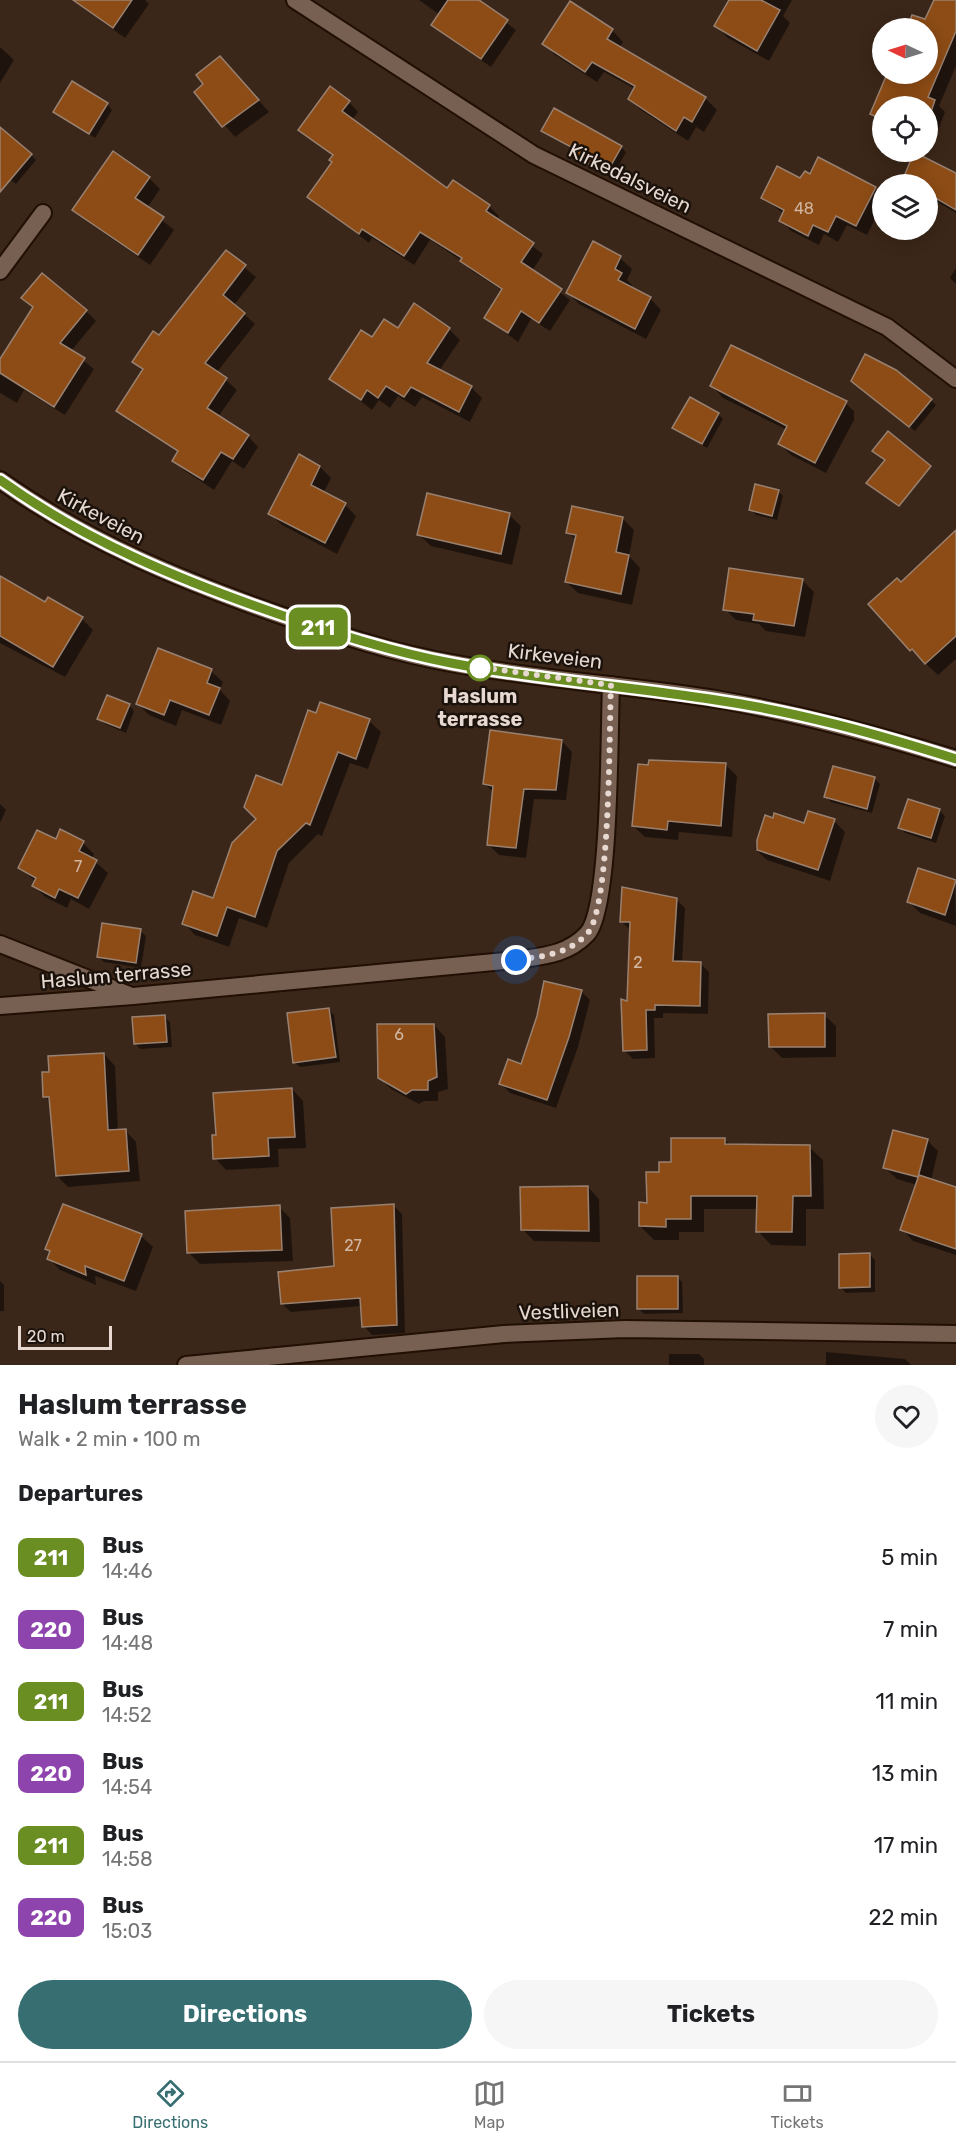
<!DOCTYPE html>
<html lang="en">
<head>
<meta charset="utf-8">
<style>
  :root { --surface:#fff; --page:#f6f6f6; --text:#202124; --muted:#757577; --line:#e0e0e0; --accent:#366e71 }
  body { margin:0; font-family:Rubik,sans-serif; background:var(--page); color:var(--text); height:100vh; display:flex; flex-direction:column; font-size:22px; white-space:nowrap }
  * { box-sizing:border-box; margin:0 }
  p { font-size:20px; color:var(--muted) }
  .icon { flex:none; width:33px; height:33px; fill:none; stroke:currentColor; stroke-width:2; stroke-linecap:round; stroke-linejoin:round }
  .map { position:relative; height:1365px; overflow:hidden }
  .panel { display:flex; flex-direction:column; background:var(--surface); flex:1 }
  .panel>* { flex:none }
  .badge { padding:0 12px; border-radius:9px; font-size:21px; line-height:39px }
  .needle { width:39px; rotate:274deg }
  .buttons { position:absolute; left:872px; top:18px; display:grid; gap:12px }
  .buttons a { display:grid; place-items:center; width:66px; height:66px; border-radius:50%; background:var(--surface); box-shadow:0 3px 15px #0003; font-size:30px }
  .scale { position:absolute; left:18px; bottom:15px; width:94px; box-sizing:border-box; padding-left:6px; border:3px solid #e7d9d1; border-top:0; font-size:16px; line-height:21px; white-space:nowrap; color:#e7d9d1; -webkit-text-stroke:4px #1b120c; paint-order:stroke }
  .you { position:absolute; width:30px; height:30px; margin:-15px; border:4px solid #fff; border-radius:50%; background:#1a73e8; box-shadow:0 0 0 9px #1a73e833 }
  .map>.badge { position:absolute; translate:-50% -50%; box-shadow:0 0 0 3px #fff }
  h2 { padding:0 18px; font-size:22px; line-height:54px }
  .round { display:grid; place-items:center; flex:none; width:63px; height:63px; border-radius:32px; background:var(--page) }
  .headline { display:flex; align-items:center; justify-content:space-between; height:102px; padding:0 18px }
  h1 { font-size:28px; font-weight:700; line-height:45px }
  .cta { display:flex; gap:12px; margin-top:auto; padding:12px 18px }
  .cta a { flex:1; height:69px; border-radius:36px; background:var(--accent); color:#fff; font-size:24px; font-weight:700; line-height:69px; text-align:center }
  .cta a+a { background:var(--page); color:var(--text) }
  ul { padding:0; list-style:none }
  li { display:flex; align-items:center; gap:18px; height:72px; padding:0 18px }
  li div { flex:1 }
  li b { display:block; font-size:22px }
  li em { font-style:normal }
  li .badge { min-width:66px; font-weight:700; text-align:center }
  .tabs { display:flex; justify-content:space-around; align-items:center; height:84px; border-top:2px solid var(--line); background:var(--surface); font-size:16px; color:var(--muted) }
  .tabs a { display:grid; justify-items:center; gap:3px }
  .tabs .selected { color:var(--accent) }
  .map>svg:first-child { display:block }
</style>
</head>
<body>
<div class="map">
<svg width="956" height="1365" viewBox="0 0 956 1365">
  <rect width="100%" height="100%" fill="#3b2719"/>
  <g fill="#0007">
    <polygon points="72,0 145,0 149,4 125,38"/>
    <polygon points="419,0 476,0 516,30 491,67 443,34 433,25 440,15"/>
    <polygon points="731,0 792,0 783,16 790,23 769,61 728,38 716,26"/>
    <polygon points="935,0 956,2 956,66 939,106 945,112 932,147 927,145 927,106 882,106 882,124 871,114 888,74 927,74 927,28 907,28 912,16 926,21"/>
    <polygon points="612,30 623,42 619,48 705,98 717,110 704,132 696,127 688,141 641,110 629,99 635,89 604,72 597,82 555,55 544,44"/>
    <polygon points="0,47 14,60 0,83"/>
    <polygon points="231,69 269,112 235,137 196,92"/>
    <polygon points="349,102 358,112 352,120 448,191 489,206 499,216 496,220 543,254 532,271 570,300 550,331 531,319 518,342 486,318 503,291 472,271 462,261 430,240 414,265 372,238 369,243 309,197 334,162 334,156 300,130"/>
    <polygon points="107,104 112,110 95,138 55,112"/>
    <polygon points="543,130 621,147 626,152 612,178 579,160 573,155 575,151"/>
    <polygon points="0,142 31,155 36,160 16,184 0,171"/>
    <polygon points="916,152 956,175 956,213 927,196 927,184 911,184 905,179"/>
    <polygon points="810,176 875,188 882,195 882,205 867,235 847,225 838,242 824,234 819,245 791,231 781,220 784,214 763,198"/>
    <polygon points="149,178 160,189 147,208 174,230 150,265 86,221 74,210"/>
    <polygon points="594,244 620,258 632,269 627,280 632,285 630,288 650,298 661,310 646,339 579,304 568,293"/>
    <polygon points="226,252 256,277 234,305 255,324 217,372 237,390 218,417 248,436 258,447 244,469 232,461 214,490 185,471 174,461 179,453 129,421 118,411 143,372 134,362 160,337"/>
    <polygon points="956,268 956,284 950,278"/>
    <polygon points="23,298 86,311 96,321 71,351 94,369 65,415 24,390 17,403 0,393 0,359 34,308"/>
    <polygon points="449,329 460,340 439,371 471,387 482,398 470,422 422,397 415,407 398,396 390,408 379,400 372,410 331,378 372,339 398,330"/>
    <polygon points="712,386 842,400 854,411 854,420 826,473 791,455 780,444 787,430 723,398"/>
    <polygon points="858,386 931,400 936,405 915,431"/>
    <polygon points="718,414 723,419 707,448 674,428"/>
    <polygon points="300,457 320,467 331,478 323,494 345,505 356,516 337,554 282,525 270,514"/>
    <polygon points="778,491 783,496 777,520 756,515 751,510"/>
    <polygon points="573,508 623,519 634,530 629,556 640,568 632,605 578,593 566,582 576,540 568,532"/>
    <polygon points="509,515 521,526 512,565 431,546 419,535"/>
    <polygon points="956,532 956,659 938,675 911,650 870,604 901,584"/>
    <polygon points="802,580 814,592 805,637 766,631 759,624 736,620 725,609"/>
    <polygon points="0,594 45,605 82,619 93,630 65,677 0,643"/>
    <polygon points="158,650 211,671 223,682 220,690 230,701 221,725 182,710 176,726 149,715 138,704"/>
    <polygon points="129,705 134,711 126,733 105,724 99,719"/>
    <polygon points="369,721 381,732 368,769 350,763 322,836 318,834 289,863 267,928 239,918 229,947 195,935 184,923 214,899 258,819 283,786"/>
    <polygon points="562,741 572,752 566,800 534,799 526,858 499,855 488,844 494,793 485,784"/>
    <polygon points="726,765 737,776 732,837 679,832 678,840 645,837 633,826"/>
    <polygon points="874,778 880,784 872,813 831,802 826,797"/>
    <polygon points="0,804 6,810 0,823"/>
    <polygon points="939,810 945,816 936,843 905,833 900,827"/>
    <polygon points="766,817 805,825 834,821 845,832 830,881 767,860 755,849"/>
    <polygon points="56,841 83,843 94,854 92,859 108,873 89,909 71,899 67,908 45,897 34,886 36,882 20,868"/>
    <polygon points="955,882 956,926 920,913 909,902"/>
    <polygon points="676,899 685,908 682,963 700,963 709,972 708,1014 663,1013 663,1018 654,1018 655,1058 633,1059 624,1050 631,931 621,921"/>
    <polygon points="140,931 146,936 141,968 104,962 98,957"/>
    <polygon points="581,991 590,1000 578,1047 556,1108 510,1093 501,1084 522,1066"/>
    <polygon points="328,1009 334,1015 340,1062 300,1067 294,1062"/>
    <polygon points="824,1015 836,1026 836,1057 782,1058 771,1047"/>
    <polygon points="164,1017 170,1022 172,1047 140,1049 135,1043"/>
    <polygon points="434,1025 445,1037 448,1089 438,1092 438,1101 424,1101 419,1104 391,1089 379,1077"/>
    <polygon points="104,1054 115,1066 118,1131 125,1130 136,1142 140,1181 68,1187 57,1176 51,1103 45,1097"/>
    <polygon points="292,1089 303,1101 306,1148 278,1149 279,1167 226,1170 215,1158 218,1136"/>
    <polygon points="725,1140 730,1145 809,1147 823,1160 824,1209 806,1209 806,1246 771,1245 758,1231 758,1209 704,1209 704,1232 679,1232 679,1240 654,1240 640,1226 661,1174 673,1164"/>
    <polygon points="927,1140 938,1151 931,1181 956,1189 956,1255 913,1241 902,1229 917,1185 897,1179 885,1168"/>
    <polygon points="588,1187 599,1199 600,1242 534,1241 522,1229"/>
    <polygon points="393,1205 402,1214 405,1333 372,1335 364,1326 362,1306 291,1312 282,1304 336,1268"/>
    <polygon points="63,1206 141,1236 153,1247 136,1291 95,1276 96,1285 60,1270 49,1259 51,1253 47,1249"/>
    <polygon points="279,1207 290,1218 293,1261 200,1264 189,1253"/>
    <polygon points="869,1254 875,1260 875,1292 846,1293 841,1288"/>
    <polygon points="677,1277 682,1282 683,1313 644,1314 638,1308"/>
    <polygon points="0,1281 4,1285 4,1311 0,1311"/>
    <polygon points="826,1352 905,1359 911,1365 826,1365"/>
    <polygon points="669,1354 699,1354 704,1359 704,1365 669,1365"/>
  </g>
  <g fill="#8d4c15" stroke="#998171" stroke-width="1.5">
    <polygon points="73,0 132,0 113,28"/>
    <polygon points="448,0 479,0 508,20 481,59 431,25"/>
    <polygon points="729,0 761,0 780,10 757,51 714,26"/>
    <polygon points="934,0 956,0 956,31 928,97 935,100 927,124 927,106 882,106 882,119 870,114 887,74 927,74 927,28 907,28 912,15 925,19"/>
    <polygon points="570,1 613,29 607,39 706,97 692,122 684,117 676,131 628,99 635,86 592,62 585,72 542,44"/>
    <polygon points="220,56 259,100 222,127 194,92 203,84 196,75"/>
    <polygon points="72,81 108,103 89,134 53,112"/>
    <polygon points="330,86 350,101 342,111 447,188 453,180 490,205 486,211 534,243 521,262 562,289 539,323 521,311 508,333 484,318 502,289 460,261 462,258 420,232 404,256 362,229 359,234 307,197 332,162 329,160 333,155 298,130"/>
    <polygon points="554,108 622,146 606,174 572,155 575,149 541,131"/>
    <polygon points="0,127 32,154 0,192"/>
    <polygon points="113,151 150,177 135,198 164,217 138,255 72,210"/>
    <polygon points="914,152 956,173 956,210 927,193 927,184 901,184"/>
    <polygon points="818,157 876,187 856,226 836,216 828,232 813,225 808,236 779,221 784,210 761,198 777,166 800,178 805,171 810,174"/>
    <polygon points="593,241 621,256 615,269 622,273 618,280 651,297 635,329 566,293"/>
    <polygon points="226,250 246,265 223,295 245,313 205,363 227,378 207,408 249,435 233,459 221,452 203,480 172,461 178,451 116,411 143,369 132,362 153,331 159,335"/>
    <polygon points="42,273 87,310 60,343 85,358 54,407 0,373 0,359 33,307 21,298"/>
    <polygon points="414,303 450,328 427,363 472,386 459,412 411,387 404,397 386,386 378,398 367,390 361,400 329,379 361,330 372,337 384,319 398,328"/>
    <polygon points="731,345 847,401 815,463 778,444 787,426 710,386"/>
    <polygon points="865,354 896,370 932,399 909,427 851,381"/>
    <polygon points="690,397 719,413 702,444 672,428"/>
    <polygon points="888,431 931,466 899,506 866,483 885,460 872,451"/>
    <polygon points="299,454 320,466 311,485 346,503 325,543 268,514"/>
    <polygon points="755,484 779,490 772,516 749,510"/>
    <polygon points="427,493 510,513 501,554 417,535"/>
    <polygon points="572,506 623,517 616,552 629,555 621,594 565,582 576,535 566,533"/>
    <polygon points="956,530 956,636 925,664 912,649 910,651 868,604 897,578 901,582"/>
    <polygon points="729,568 803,579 794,626 753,620 754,614 723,610"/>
    <polygon points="0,576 45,602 48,597 83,617 53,667 0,636"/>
    <polygon points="158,648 212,669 207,683 220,688 209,715 170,700 164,715 136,704"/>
    <polygon points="107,695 130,704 120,728 97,719"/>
    <polygon points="320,702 370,719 356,759 338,752 310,825 306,823 277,851 255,917 227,907 217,936 182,924 193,891 213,898 232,843 256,819 244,807 256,775 282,785 308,710 316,713"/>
    <polygon points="490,730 562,740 556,790 524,789 516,848 487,845 493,786 483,784"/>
    <polygon points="649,760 726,763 721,826 668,821 667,830 632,826 638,764 648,765"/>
    <polygon points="833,766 875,777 867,809 824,797"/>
    <polygon points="908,799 940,809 931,838 898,828"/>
    <polygon points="808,811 835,819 818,870 757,850 757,840 765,815 773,818 774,813 804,823"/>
    <polygon points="60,829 84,841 79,851 97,860 78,898 59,889 55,898 32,886 36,878 18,868 37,830 56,839"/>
    <polygon points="918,868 956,880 945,915 907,902"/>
    <polygon points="622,887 677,898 673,961 701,962 700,1006 655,1005 655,1010 646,1010 647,1050 623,1051 621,999 627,1001 630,922 620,922"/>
    <polygon points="102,923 141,929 136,963 97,957"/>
    <polygon points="544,981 582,990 569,1037 547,1100 499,1084 508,1059 521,1064 537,1016"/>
    <polygon points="329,1008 336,1057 293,1063 287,1013"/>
    <polygon points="825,1013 825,1047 769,1047 768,1014"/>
    <polygon points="165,1015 167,1042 134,1044 132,1017"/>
    <polygon points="377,1024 434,1024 437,1077 428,1081 428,1090 412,1090 406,1094 378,1078"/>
    <polygon points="104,1053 108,1130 126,1129 129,1171 56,1176 49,1097 43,1097 42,1072 49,1072 48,1056"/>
    <polygon points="292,1088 295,1137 268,1138 269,1156 213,1159 212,1135 216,1135 213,1093"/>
    <polygon points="893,1130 928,1139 918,1177 883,1168"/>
    <polygon points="671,1138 725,1138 725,1144 810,1145 811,1196 793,1196 792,1232 756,1232 757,1196 691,1196 691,1219 666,1219 666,1227 639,1226 639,1202 647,1203 646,1172 659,1172 659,1162 671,1162"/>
    <polygon points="919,1175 956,1187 956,1249 900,1230"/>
    <polygon points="588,1186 589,1231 521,1230 520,1187"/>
    <polygon points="63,1204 142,1234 124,1281 85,1266 86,1275 47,1259 50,1251 45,1249"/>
    <polygon points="394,1204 397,1325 362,1327 360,1298 281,1304 278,1272 334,1266 331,1208"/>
    <polygon points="280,1205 282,1250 187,1253 185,1211"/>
    <polygon points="870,1253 870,1287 839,1288 839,1254"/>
    <rect x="637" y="1276" width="41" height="33"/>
  </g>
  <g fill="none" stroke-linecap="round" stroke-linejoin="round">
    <g stroke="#210f04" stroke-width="20">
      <polyline id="service" points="0,271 43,213"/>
    </g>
    <g stroke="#210f04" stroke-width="20">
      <g id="minor">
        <polyline points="295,0 534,155 887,327 956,379"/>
        <polyline points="0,944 129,995"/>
        <path d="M0,1006L133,996L516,960C543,956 567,955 587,934C611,909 609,728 611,685"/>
        <polyline points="186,1365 504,1334 625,1329 956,1334"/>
      </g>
    </g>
    <g stroke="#210f04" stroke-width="20">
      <path id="secondary" d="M0,480C87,542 185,582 286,617C340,635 394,653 451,663C540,680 631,685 721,700C801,714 879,735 956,759"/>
    </g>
    <use href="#service" stroke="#776051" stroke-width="16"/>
    <use href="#minor" stroke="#776051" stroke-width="16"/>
    <use href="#secondary" stroke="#776051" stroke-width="16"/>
  </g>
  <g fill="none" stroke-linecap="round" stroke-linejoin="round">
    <g stroke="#fff" stroke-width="14">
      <path id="line" d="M0,480C85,541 182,581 281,615C337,634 393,652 451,663C538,680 628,686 716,700C798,712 877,734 956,759"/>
    </g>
    <use href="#line" stroke="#6b8e23" stroke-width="9"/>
    <path stroke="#e7d9d1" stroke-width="6" stroke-dasharray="0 10.8" d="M480,668L471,666L611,685C609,728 611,909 587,934C567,955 543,956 516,960"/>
  </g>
  <circle fill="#fff" stroke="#6b8e23" stroke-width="3" cx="480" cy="668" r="12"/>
  <g text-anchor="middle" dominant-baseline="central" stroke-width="5" stroke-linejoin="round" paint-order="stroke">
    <g font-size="16" fill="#d0b6a2">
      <text x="804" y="208">48</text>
      <text x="78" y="866">7</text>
      <text x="638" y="962">2</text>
      <text x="399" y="1034">6</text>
      <text x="353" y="1245">27</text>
    </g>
    <g font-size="20" fill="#e7d9d1" stroke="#1b120c">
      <text transform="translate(630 178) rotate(26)">Kirkedalsveien</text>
      <text transform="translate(101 516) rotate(28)">Kirkeveien</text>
      <text transform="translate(555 656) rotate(7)">Kirkeveien</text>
      <text transform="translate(116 975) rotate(-5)">Haslum terrasse</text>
      <text transform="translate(569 1311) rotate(-2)">Vestliveien</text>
    </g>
    <g font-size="20" font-weight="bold" fill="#e7d9d1" stroke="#1b120c">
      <text x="480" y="696">Haslum<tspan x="480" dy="23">terrasse</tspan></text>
    </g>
  </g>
</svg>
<div class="buttons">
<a><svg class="needle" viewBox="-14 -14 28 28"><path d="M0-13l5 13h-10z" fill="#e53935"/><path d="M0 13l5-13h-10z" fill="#757577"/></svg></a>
<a><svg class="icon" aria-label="locate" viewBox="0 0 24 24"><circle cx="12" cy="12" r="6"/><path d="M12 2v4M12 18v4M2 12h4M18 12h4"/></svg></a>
<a><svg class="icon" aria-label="layers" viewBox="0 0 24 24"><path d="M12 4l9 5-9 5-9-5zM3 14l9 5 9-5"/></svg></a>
</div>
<div class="scale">20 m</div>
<div class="you" style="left:516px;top:960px"></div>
<b class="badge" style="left:318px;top:627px;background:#6b8e23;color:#fff">211</b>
</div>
<section class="panel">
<div class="headline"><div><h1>Haslum terrasse</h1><p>Walk · 2 min · 100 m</p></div><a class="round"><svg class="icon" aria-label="heart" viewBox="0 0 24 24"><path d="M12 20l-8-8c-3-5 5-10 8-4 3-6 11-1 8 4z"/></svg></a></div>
<h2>Departures</h2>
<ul>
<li><span class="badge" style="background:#6b8e23;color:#fff">211</span><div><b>Bus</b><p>14:46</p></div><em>5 min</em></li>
<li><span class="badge" style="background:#8e44ad;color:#fff">220</span><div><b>Bus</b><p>14:48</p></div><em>7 min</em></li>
<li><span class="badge" style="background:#6b8e23;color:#fff">211</span><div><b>Bus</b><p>14:52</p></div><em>11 min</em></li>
<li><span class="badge" style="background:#8e44ad;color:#fff">220</span><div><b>Bus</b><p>14:54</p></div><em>13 min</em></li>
<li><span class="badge" style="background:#6b8e23;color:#fff">211</span><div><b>Bus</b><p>14:58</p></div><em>17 min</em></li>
<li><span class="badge" style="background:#8e44ad;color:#fff">220</span><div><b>Bus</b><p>15:03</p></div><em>22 min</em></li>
</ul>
<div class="cta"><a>Directions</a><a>Tickets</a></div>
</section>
<nav class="tabs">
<a class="selected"><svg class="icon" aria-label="directions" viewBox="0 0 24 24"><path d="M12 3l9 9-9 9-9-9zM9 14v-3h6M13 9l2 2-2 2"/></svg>Directions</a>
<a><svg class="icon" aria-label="map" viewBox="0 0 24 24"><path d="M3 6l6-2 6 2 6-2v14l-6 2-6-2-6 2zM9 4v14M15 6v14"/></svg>Map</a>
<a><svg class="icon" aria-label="tickets" viewBox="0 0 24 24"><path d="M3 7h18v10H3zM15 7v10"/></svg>Tickets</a>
</nav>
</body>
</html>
